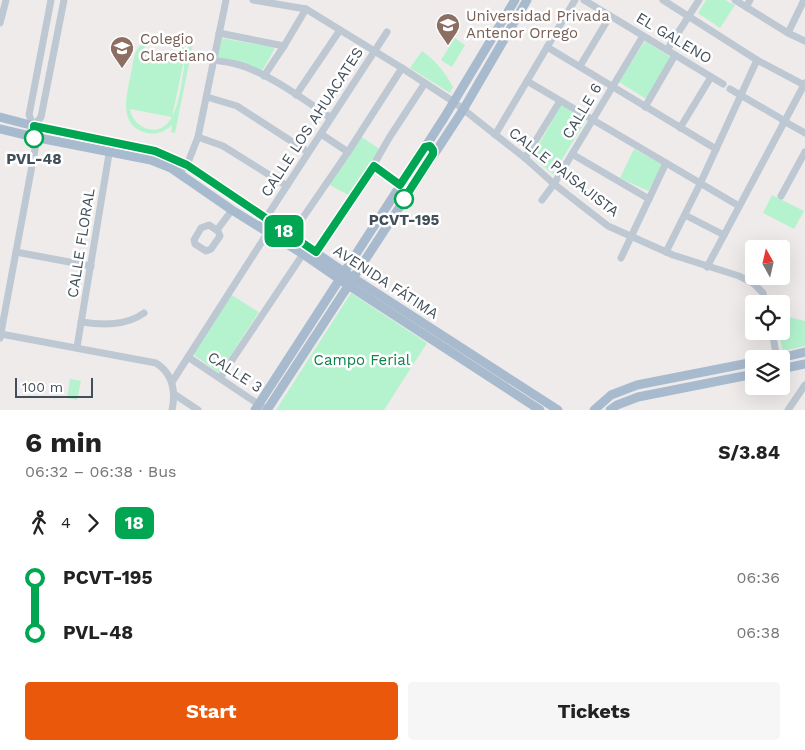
<!DOCTYPE html>
<html lang="en">
<head>
<meta charset="utf-8">
<style>
  :root { --surface:#fff; --page:#f6f6f6; --text:#222; --muted:#767676; --accent:#ea580c }
  body { margin:0; font-family:"Work Sans",sans-serif; background:var(--page); color:var(--text); height:100vh; display:flex; flex-direction:column; font-size:19px; white-space:nowrap }
  * { box-sizing:border-box; margin:0 }
  p { font-size:16px; color:var(--muted) }
  .icon { flex:none; width:28px; height:28px; fill:none; stroke:currentColor; stroke-width:2; stroke-linecap:round; stroke-linejoin:round }
  .map { position:relative; height:410px; overflow:hidden }
  .side { display:flex; flex-direction:column; background:var(--surface); flex:1 }
  .side>* { flex:none }
  .badge { padding:0 10px; border-radius:8px; font-size:18px; line-height:32px }
  .needle { width:32px; rotate:352deg }
  .buttons { position:absolute; left:745px; top:240px; display:grid; gap:10px }
  .buttons a { display:grid; place-items:center; width:45px; height:45px; border-radius:5px; background:var(--surface); box-shadow:0 5px 20px #0002; font-size:25px }
  .scale { position:absolute; left:15px; bottom:12px; width:78px; box-sizing:border-box; padding-left:5px; border:2px solid #424f5b; border-top:0; font-size:14px; line-height:18px; white-space:nowrap; color:#424f5b; -webkit-text-stroke:4px #fff; paint-order:stroke }
  .map>.badge { position:absolute; translate:-50% -50%; box-shadow:0 0 0 2px #fff }
  .legs { display:flex; align-items:center; gap:8px; height:55px; padding:0 25px; font-size:16px }
  .legs p { margin-inline-start:auto }
  .overview { display:flex; align-items:center; justify-content:space-between; height:85px; padding:0 25px }
  h1 { font-size:28px; font-weight:700; line-height:38px }
  .button { display:flex; gap:10px; margin-top:auto; padding:10px 25px }
  .button a { flex:1; height:58px; border-radius:5px; background:var(--accent); color:#fff; font-size:20px; font-weight:700; line-height:58px; text-align:center }
  .button a+a { background:var(--page); color:var(--text) }
  ul { padding:0 25px; list-style:none }
  li { display:flex; align-items:center; gap:18px; height:55px; font-size:19px }
  li i { display:grid; place-items:center; width:8px; height:100%; margin:0 6px; background:currentColor }
  li i::after { content:''; width:12px; height:12px; margin:-6px; border:4px solid; border-radius:50%; background:var(--surface) }
  li p { margin-inline-start:auto }
  li:first-child i { background:linear-gradient(#0000 50%,currentColor 0) }
  li:last-child i { background:linear-gradient(currentColor 50%,#0000 0) }
  .map>svg:first-child { display:block }
</style>
</head>
<body>
<div class="map">
<svg width="805" height="410" viewBox="0 0 805 410">
  <rect width="100%" height="100%" fill="#efebeb"/>
  <g fill="#b4f3ce" fill-rule="evenodd">
    <polygon points="706,0 725,0 735,5 720,28 698,13"/>
    <path d="M159,36C172,36 180,41 187,53L189,44H193L175,133L171,132L172,125C164,132 156,135 147,133C117,126 127,94 131,73C133,65 133,54 139,47C144,41 150,37 159,36ZM159,40C172,40 180,47 184,59L142,50L150,43ZM184,60V68C180,89 177,142 143,127C135,123 131,116 130,109L172,117Z"/>
    <polygon points="221,38 272,47 274,48 274,50 262,71 241,62 217,57"/>
    <polygon points="455,38 465,45 452,67 441,60"/>
    <polygon points="645,41 670,57 648,100 619,82"/>
    <path d="M422,51C437,62 444,71 453,87L450,93L410,68Z"/>
    <polygon points="561,105 586,120 553,174 532,157"/>
    <polygon points="360,136 381,150 348,195 328,184"/>
    <polygon points="634,149 663,165 648,191 620,178"/>
    <polygon points="772,195 804,211 794,229 763,213"/>
    <polygon points="351,293 427,343 384,410 276,410"/>
    <polygon points="230,294 259,312 219,373 191,353"/>
    <polygon points="781,315 805,321 805,346 783,351 778,331 781,331"/>
    <polygon points="70,379 81,381 77,400 67,398"/>
  </g>
  <g fill="none" stroke-linecap="round" stroke-linejoin="round">
    <g stroke="#bdc8d3" stroke-width="7">
      <polyline points="253,0 306,9 402,68 454,102 525,158 554,184 608,226 673,255 739,276 754,284 763,293 766,304"/>
      <polyline points="584,0 723,84"/>
      <polyline points="663,0 757,60 804,85"/>
      <polyline points="735,0 788,33 805,41"/>
      <polyline points="746,7 750,0"/>
      <polyline points="0,23 6,0"/>
      <polyline points="219,33 284,46"/>
      <polyline points="788,33 804,0"/>
      <polyline points="547,47 716,149"/>
      <polyline points="667,50 699,0"/>
      <path d="M213,60C220,61 228,62 236,64C265,71 306,101 331,118"/>
      <polyline points="580,66 610,16"/>
      <polyline points="264,76 284,46 306,9"/>
      <polyline points="527,81 739,206"/>
      <polyline points="730,89 780,118"/>
      <polyline points="296,95 340,30"/>
      <polyline points="207,97 237,106 308,152"/>
      <polyline points="645,107 675,55"/>
      <polyline points="782,120 805,133"/>
      <polyline points="34,126 41,117 64,0"/>
      <polyline points="680,128 711,77"/>
      <polyline points="321,134 348,152"/>
      <polyline points="495,135 575,0"/>
      <polyline points="198,137 223,146 287,186"/>
      <polyline points="572,154 649,199"/>
      <polyline points="525,158 560,101"/>
      <polyline points="373,166 400,185"/>
      <polyline points="179,173 187,165 198,137 226,0"/>
      <polyline points="781,196 805,152"/>
      <polyline points="542,200 554,184 643,36"/>
      <polyline points="685,215 724,235"/>
      <polygon points="209,225 218,231 220,236 211,249 206,251 195,244 194,240 201,228"/>
      <polyline points="260,227 387,32"/>
      <polyline points="217,230 232,210"/>
      <polyline points="291,235 348,152 402,68"/>
      <polyline points="16,252 91,266"/>
      <polyline points="316,252 373,166 389,138 425,83"/>
      <polyline points="666,252 700,184 757,60"/>
      <polyline points="621,258 666,163"/>
      <polyline points="707,267 805,83"/>
      <path d="M81,322C103,325 126,326 144,313"/>
      <polyline points="772,331 777,359"/>
      <path d="M1,334L156,363C173,374 176,391 172,410"/>
      <polyline points="0,338 36,144 34,126 29,115 51,0"/>
      <polyline points="77,347 110,148"/>
      <polyline points="188,357 267,410"/>
      <polyline points="220,378 303,254"/>
      <polyline points="172,382 270,229"/>
      <polyline points="174,394 198,410"/>
      <polyline points="788,410 805,385"/>
    </g>
    <g stroke="#a8bace" stroke-width="9">
      <polyline points="0,117 34,126 155,151 187,165 344,272 558,410"/>
      <polyline points="0,129 34,137 151,160 171,168 232,210 303,254 348,285 540,410"/>
      <polyline points="776,359 805,352"/>
      <polyline points="781,369 805,364"/>
      <polyline points="255,410 444,118 515,0"/>
      <polyline points="267,410 463,110 527,0"/>
      <polyline points="594,410 611,395 637,385 754,362"/>
      <polyline points="610,410 617,405 638,397 754,374"/>
    </g>
  </g>
  <g fill="none" stroke-linecap="round" stroke-linejoin="round">
    <g stroke="#fff" stroke-width="11">
      <polyline id="line-1" points="34,138 34,126 155,151 187,165 316,252 374,166 400,185 425,147 430,146 433,150 433,154 404,199"/>
    </g>
    <use href="#line-1" stroke="#00a651" stroke-width="8"/>
  </g>
  <defs>
    <g id="university-pin" transform="scale(1.25)"><path d="M0 17L-7.5 6A9.5 9.5 0 1 1 7.5 6Z" fill="#8d6e63" stroke="#fff"/><path d="M0-5L7-2L0 1L-7-2ZM-4 1L0 2.5L4 1V4Q0 6-4 4Z" fill="#fff"/></g>
    <g id="school-pin" transform="scale(1.25)"><path d="M0 17L-7.5 6A9.5 9.5 0 1 1 7.5 6Z" fill="#8d6e63" stroke="#fff"/><path d="M0-5L7-2L0 1L-7-2ZM-4 1L0 2.5L4 1V4Q0 6-4 4Z" fill="#fff"/></g>
  </defs>
  <g fill-rule="evenodd">
    <use href="#university-pin" x="448" y="25"/>
    <use href="#school-pin" x="122" y="48"/>
  </g>
  <g fill="#fff" stroke="#00a651" stroke-width="2.5">
    <circle cx="34" cy="138" r="9"/>
    <circle cx="404" cy="199" r="9"/>
  </g>
  <g text-anchor="middle" dominant-baseline="central" stroke-width="5" stroke-linejoin="round" paint-order="stroke">
    <g font-size="15" fill="#785e54" stroke="#fff" text-anchor="start">
      <text x="466" y="16">Universidad Privada<tspan x="466" dy="17">Antenor Orrego</tspan></text>
      <text x="140" y="39">Colegio<tspan x="140" dy="17">Claretiano</tspan></text>
    </g>
    <g font-size="15" fill="#424f5b" stroke="#fff">
      <text transform="translate(674 38) rotate(31)">EL GALENO</text>
      <text transform="translate(582 111) rotate(-59)">CALLE 6</text>
      <text transform="translate(312 122) rotate(-57)">CALLE LOS AHUACATES</text>
      <text transform="translate(564 172) rotate(38)">CALLE PAISAJISTA</text>
      <text transform="translate(81 243) rotate(-81)">CALLE FLORAL</text>
      <text transform="translate(386 282) rotate(33)">AVENIDA FÁTIMA</text>
      <text transform="translate(235 372) rotate(33)">CALLE 3</text>
    </g>
    <g font-size="15" font-weight="bold" fill="#424f5b" stroke="#fff">
      <text x="34" y="159">PVL-48</text>
      <text x="404" y="220">PCVT-195</text>
    </g>
    <g font-size="15" fill="#0d824b" stroke="#fff">
      <text x="362" y="360">Campo Ferial</text>
    </g>
  </g>
</svg>
<div class="buttons">
<a><svg class="needle" viewBox="-14 -14 28 28"><path d="M0-13l5 13h-10z" fill="#e53935"/><path d="M0 13l5-13h-10z" fill="#767676"/></svg></a>
<a><svg class="icon" aria-label="locate" viewBox="0 0 24 24"><circle cx="12" cy="12" r="6"/><path d="M12 2v4M12 18v4M2 12h4M18 12h4"/></svg></a>
<a><svg class="icon" aria-label="layers" viewBox="0 0 24 24"><path d="M12 4l9 5-9 5-9-5zM3 14l9 5 9-5"/></svg></a>
</div>
<div class="scale">100 m</div>
<b class="badge" style="left:284px;top:231px;background:#00a651;color:#fff">18</b>
</div>
<section class="side">
<div class="overview"><div><h1>6 min</h1><p>06:32 – 06:38 · Bus</p></div><b>S/3.84</b></div>
<div class="legs"><svg class="icon" aria-label="walk" viewBox="0 0 24 24"><circle cx="13" cy="4" r="2"/><path d="M13 8l-2 6 4 7M11 14l-3 7M7 12l3-4h3l4 4"/></svg>4<svg class="icon" aria-label="forward" viewBox="0 0 24 24"><path d="M9 5l7 7-7 7"/></svg><b class="badge" style="background:#00a651;color:#fff">18</b></div>
<ul>
<li><i style="color:#00a651"></i><b>PCVT-195</b><p>06:36</p></li>
<li><i style="color:#00a651"></i><b>PVL-48</b><p>06:38</p></li>
</ul>
<div class="button"><a>Start</a><a>Tickets</a></div>
</section>
</body>
</html>
